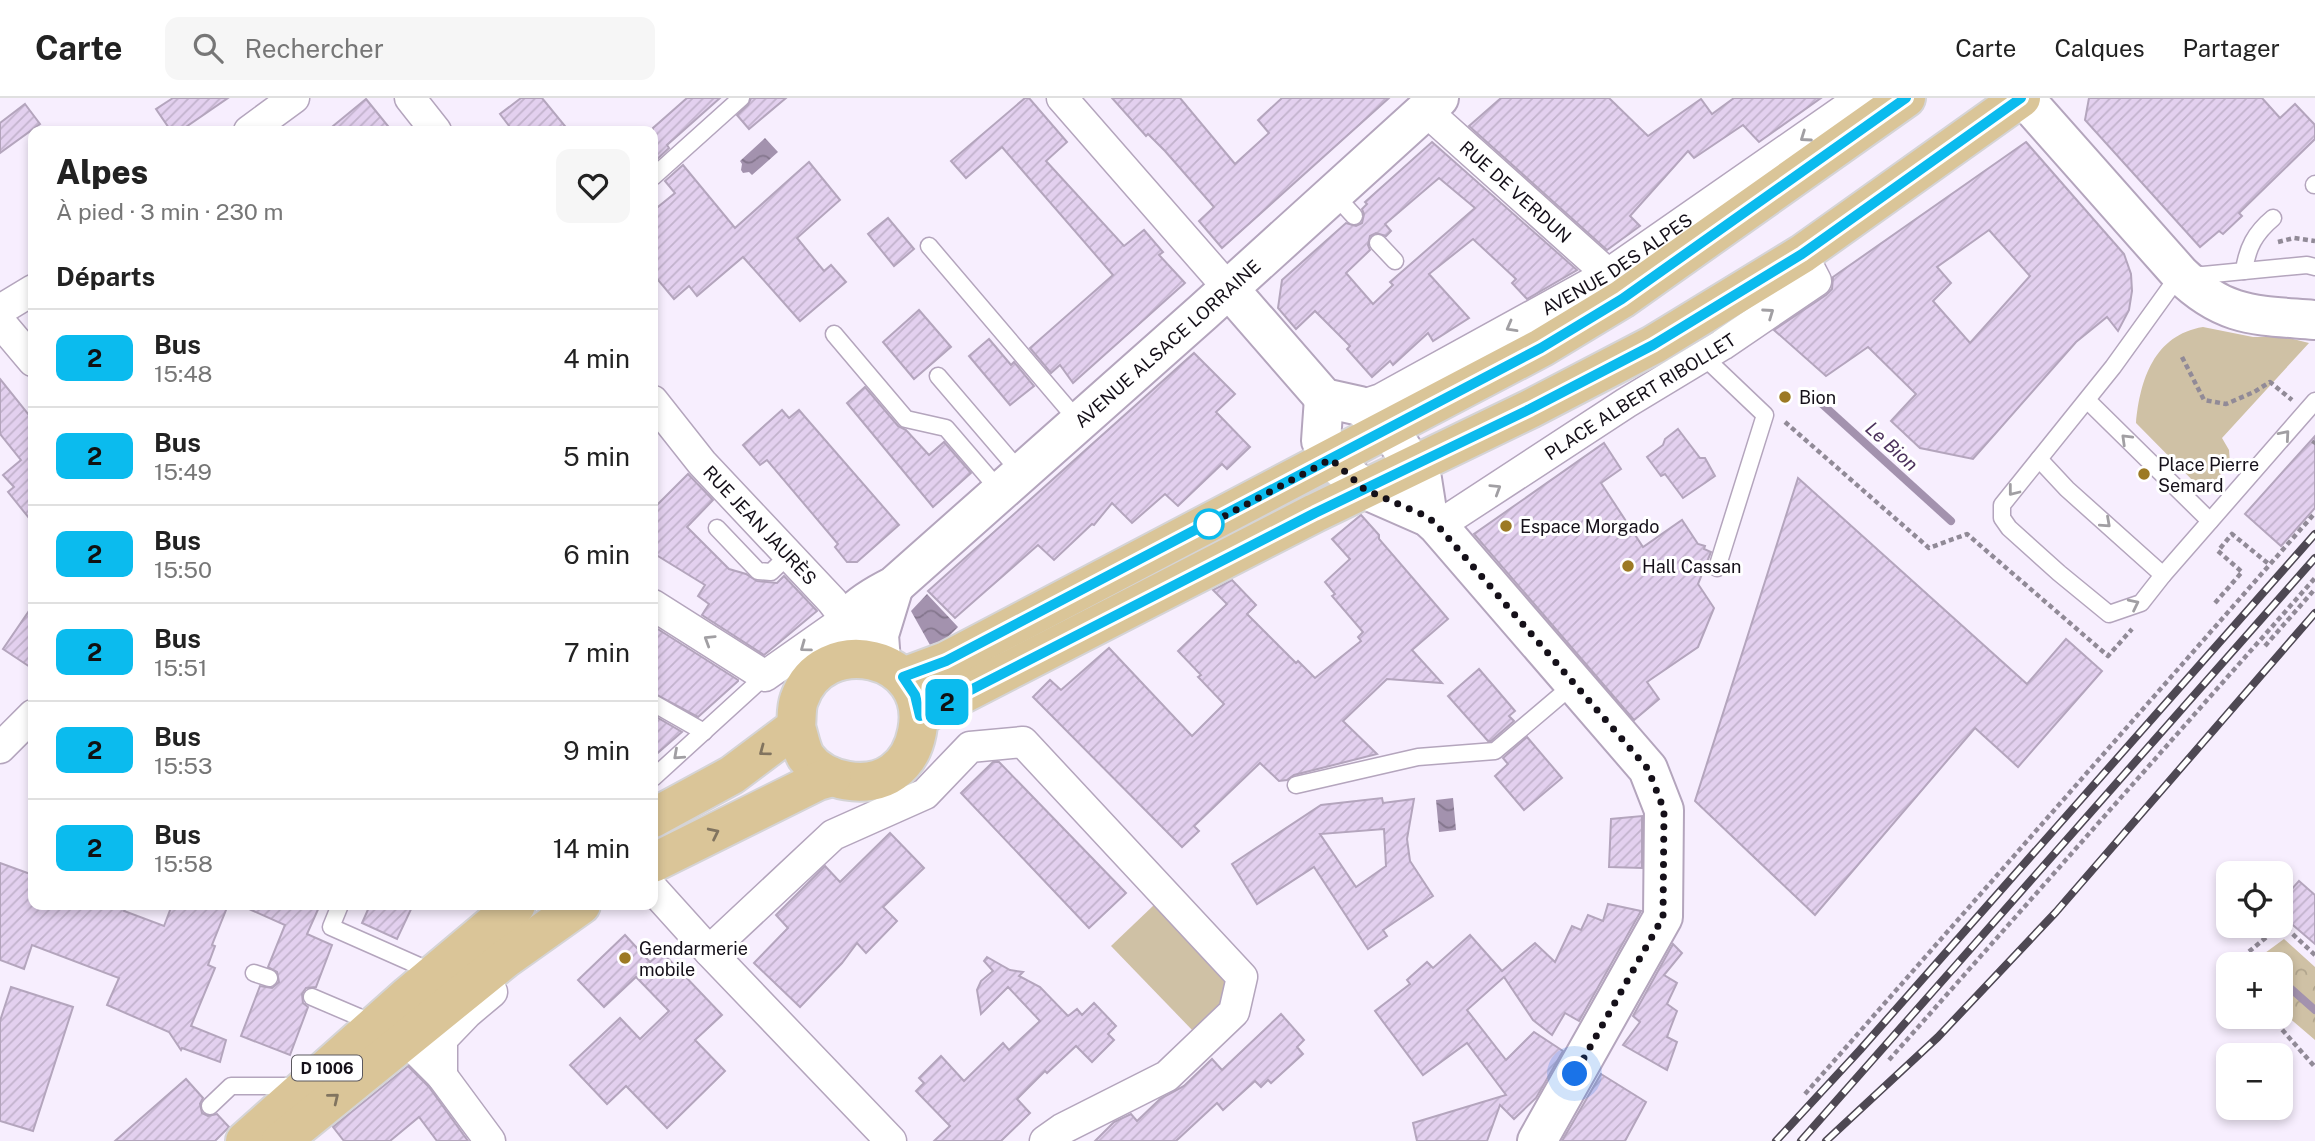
<!DOCTYPE html>
<html lang="fr">
<head>
<meta charset="utf-8">
<style>
  :root { --surface:#fff; --page:#f6f6f6; --text:#222; --muted:#767676; --line:#e0e0e0 }
  body { margin:0; font-family:"Public Sans",sans-serif; background:var(--page); color:var(--text); height:100vh; display:flex; flex-direction:column; font-size:26px; white-space:nowrap }
  * { box-sizing:border-box; margin:0 }
  p { font-size:23px; color:var(--muted) }
  .icon { flex:none; width:38px; height:38px; fill:none; stroke:currentColor; stroke-width:2; stroke-linecap:round; stroke-linejoin:round }
  .map { position:relative; flex:1; overflow:hidden }
  .panel { position:absolute; left:28px; top:28px; width:630px; height:784px; display:flex; flex-direction:column; background:var(--surface); border-radius:14px; box-shadow:0 4px 10px #0003 }
  .panel>* { flex:none }
  .badge { padding:0 14px; border-radius:10px; font-size:24px; line-height:46px }
  .buttons { position:absolute; left:2216px; top:763px; display:grid; gap:14px }
  .buttons a { display:grid; place-items:center; width:77px; height:77px; border-radius:14px; background:var(--surface); box-shadow:0 4px 10px #0003; font-size:35px }
  .you { position:absolute; width:35px; height:35px; margin:-18px; border:5px solid #fff; border-radius:50%; background:#1a73e8; box-shadow:0 0 0 10px #1a73e833 }
  .map>.badge { position:absolute; translate:-50% -50%; box-shadow:0 0 0 4px #fff }
  h2 { padding:0 28px; font-size:26px; line-height:63px }
  .round { display:grid; place-items:center; flex:none; width:74px; height:74px; border-radius:14px; background:var(--page) }
  .summary { display:flex; align-items:center; justify-content:space-between; height:119px; padding:0 28px }
  h1 { font-size:33px; font-weight:800; line-height:52px }
  ul { padding:0; list-style:none }
  li { display:flex; align-items:center; gap:21px; height:98px; padding:0 28px; border-top:2px solid var(--line) }
  li div { flex:1 }
  li b { display:block; font-size:26px }
  li em { font-style:normal }
  li .badge { min-width:77px; font-weight:700; text-align:center }
  header { display:flex; align-items:center; gap:42px; box-sizing:border-box; height:98px; padding:0 35px; background:var(--surface); border-bottom:2px solid var(--line) }
  header strong { font-size:33px }
  nav { display:flex; gap:38px; margin-inline-start:auto; font-size:24px }
  .search { width:490px; height:63px; background:var(--page); display:flex; align-items:center; gap:18px; box-sizing:border-box; padding:0 24px; border-radius:14px; color:var(--muted); font-size:26px }
  .map>svg:first-child { display:block }
</style>
</head>
<body>
<header>
<strong>Carte</strong>
<div class="search"><svg class="icon" aria-label="search" viewBox="0 0 24 24"><circle cx="10" cy="10" r="6"/><path d="M15 15l6 6"/></svg>Rechercher</div>
<nav><a>Carte</a><a>Calques</a><a>Partager</a></nav>
</header>
<div class="map">
<svg width="2315" height="1043" viewBox="0 0 2315 1043">
  <defs>
    <pattern id="forest-crowns" width="20" height="18" patternUnits="userSpaceOnUse" patternTransform="scale(1.75)"><rect width="20" height="18" fill="#cfc1a5"/><path d="M2 6a3 3 0 1 1 6 0M12 15a3 3 0 1 1 6 0" fill="none" stroke="#b1a58d"/></pattern>
    <pattern id="water-waves" width="16" height="10" patternUnits="userSpaceOnUse" patternTransform="scale(1.75)"><rect width="16" height="10" fill="#a392ae"/><path d="M0 5q4-4 8 0t8 0" fill="none" stroke="#84768d"/></pattern>
    <pattern id="building-hatch" width="6" height="6" patternUnits="userSpaceOnUse" patternTransform="scale(1.75)"><rect width="6" height="6" fill="#e3d0ef"/><path d="M-1 1l2-2M0 6l6-6M5 7l2-2" fill="none" stroke="#c2b2cc"/></pattern>
  </defs>
  <rect width="100%" height="100%" fill="#f7eefe"/>
  <polygon fill="url(#forest-crowns)" points="2284,841 2315,869 2315,942 2280,912 2280,866 2250,866"/>
  <g fill="#cfc1a5">
    <path d="M2203,229L2253,239H2285L2309,245L2222,340L2229,352L2230,365L2205,395L2136,325C2140,282 2154,237 2203,229Z"/>
    <polygon points="1154,807 1238,894 1195,935 1111,848"/>
  </g>
  <g fill="url(#water-waves)">
    <polygon points="765,40 778,54 752,77 749,74 743,75 741,72 742,66 740,63"/>
    <polygon points="927,496 958,529 946,541 930,547 911,513"/>
    <polygon points="1453,700 1456,732 1439,734 1436,702"/>
  </g>
  <g fill="none" stroke-linecap="round" stroke-linejoin="round">
    <g stroke="#a392ae" stroke-width="8">
      <polyline points="1811,296 1951,423"/>
      <polyline points="2280,881 2315,912"/>
    </g>
  </g>
  <g fill="url(#building-hatch)" stroke="#b4a5bd" stroke-width="2" fill-rule="evenodd">
    <polygon points="173,0 228,0 180,33 171,33 156,11"/>
    <polygon points="521,0 542,0 569,33 513,33 500,16"/>
    <polygon points="687,0 720,0 667,47 669,50 653,65 653,30"/>
    <polygon points="751,0 786,0 749,31 737,17 748,7"/>
    <polygon points="1025,0 1029,0 1067,44 1046,63 1124,148 1144,132 1163,154 1159,157 1185,185 1073,285 1060,267 1051,275 1030,250 1113,177 1002,49 966,80 951,63"/>
    <polygon points="1112,0 1180,0 1235,66 1269,35 1258,22 1282,0 1389,0 1222,150 1199,123 1214,109 1165,53 1148,36 1146,38"/>
    <polygon points="1501,0 1609,0 1648,38 1701,1 1712,16 1734,0 1821,0 1759,44 1743,27 1694,60 1688,53 1630,118 1640,128 1607,152 1469,28"/>
    <polygon points="2089,0 2262,0 2280,20 2295,6 2315,27 2315,41 2239,115 2242,118 2223,136 2219,133 2200,149 2085,22"/>
    <polygon points="366,1 392,33 327,33"/>
    <polygon points="25,6 40,26 0,55 0,25"/>
    <path d="M1432,44L1577,172L1527,201L1512,185L1516,181L1473,141L1429,176L1469,220L1433,243L1428,235L1393,267L1390,263L1372,279L1347,251L1350,248L1315,213L1296,231L1278,210L1282,182L1346,125L1356,128L1362,125L1364,116L1362,111L1367,106L1365,104ZM1439,80L1475,110L1390,184L1393,187L1373,206L1346,175L1370,152L1368,147L1370,138L1376,135L1386,138L1391,133L1385,126Z"/>
    <path d="M2026,44L2124,156L2131,176L2132,193L2129,212L2118,233L2107,219L2076,244L1973,361L1920,350L1891,323L1916,296L1868,249L1826,278L1774,232L1826,197L1832,191L1833,179ZM1989,132L2030,178L1970,245L1933,203L1951,185L1937,169Z"/>
    <polygon points="809,64 840,102 797,140 824,173 831,167 846,184 800,223 743,159 697,198 689,188 674,201 653,176 653,113 675,95 665,83 683,67 735,130"/>
    <polygon points="888,120 914,151 894,168 868,136"/>
    <polygon points="919,212 951,249 914,281 883,244"/>
    <polygon points="989,241 1011,267 1014,264 1034,288 1010,307 969,258"/>
    <polygon points="1194,255 1235,296 1216,314 1250,349 1227,371 1222,366 1178,408 1165,396 1132,425 1112,405 1094,427 1092,426 1054,462 1038,447 955,520 928,493"/>
    <polygon points="0,281 33,322 33,425 8,394 14,389 3,377 21,362 0,336"/>
    <polygon points="865,289 898,328 906,332 929,357 944,344 971,375 933,409 847,305"/>
    <polygon points="782,312 789,320 799,312 899,427 857,464 847,464 835,449 838,446 767,362 760,367 743,347"/>
    <polygon points="1678,331 1700,360 1705,360 1715,378 1683,400 1665,376 1661,378 1647,359 1663,347 1665,341"/>
    <polygon points="2315,338 2315,410 2281,448 2245,416"/>
    <polygon points="1604,345 1621,371 1601,385 1643,449 1682,422 1698,446 1705,448 1704,451 1711,454 1698,486 1714,510 1698,549 1647,584 1659,601 1634,622 1474,436"/>
    <polygon points="688,376 713,402 687,429 729,471 746,476 757,483 777,485 784,478 817,513 764,557 702,517 709,506 698,498 705,487 653,455 653,411"/>
    <polygon points="1798,380 2027,586 2066,541 2102,573 2018,669 1975,630 1815,817 1695,703"/>
    <polygon points="1361,417 1379,437 1379,441 1448,521 1412,552 1442,585 1387,581 1343,623 1377,656 1294,677 1287,682 1279,683 1260,665 1194,728 1199,733 1182,749 1033,599 1050,582 1061,592 1109,550 1192,638 1224,606 1198,579 1201,577 1178,553 1227,506 1213,492 1232,482 1256,507 1247,516 1296,565 1298,563 1315,580 1361,543 1358,539 1363,534 1332,498 1335,496 1325,484 1350,461 1332,441"/>
    <polygon points="33,507 33,571 3,551"/>
    <polygon points="653,528 738,582 738,583 698,619 653,595"/>
    <polygon points="1479,571 1515,613 1509,618 1514,623 1491,643 1488,643 1448,598"/>
    <polygon points="653,617 682,634 653,659"/>
    <polygon points="1527,639 1562,680 1524,712 1495,678 1508,666 1503,660"/>
    <polygon points="993,664 999,664 1126,795 1089,830 961,695"/>
    <path d="M1382,700L1383,705L1414,701L1407,741L1410,763L1433,798L1383,832L1387,838L1368,851L1314,769L1257,806L1232,766L1321,707ZM1384,731L1386,768L1356,789L1320,736Z"/>
    <polygon points="1642,718 1642,770 1609,769 1611,721"/>
    <polygon points="890,735 924,770 883,809 897,823 866,855 857,845 842,865 800,909 754,865 788,830 776,817 825,768 840,784"/>
    <polygon points="0,765 33,777 33,807 127,807 124,813 164,828 172,807 228,807 212,847 215,848 208,867 215,870 191,928 226,942 220,964 182,950 181,952 169,934 107,907 119,880 32,847 24,871 0,862"/>
    <polygon points="2299,783 2315,797 2315,846 2280,816 2280,804"/>
    <polygon points="1608,806 1641,813 1579,923 1565,915 1552,937 1533,922 1504,879 1467,912 1506,962 1534,934 1563,953 1536,1000 1514,1021 1500,1007 1487,1043 1417,1043 1413,1025 1506,997 1467,945 1423,977 1375,913 1410,886 1407,882 1427,864 1433,870 1470,837 1502,873 1535,845 1555,864 1572,828 1581,832 1588,817 1603,823"/>
    <polygon points="240,807 320,807 307,836 332,847 316,889 306,890 302,896 303,905 308,909 290,957 241,938 260,888 272,890 279,884 277,874 268,869 285,827"/>
    <polygon points="370,807 413,807 397,841 362,825"/>
    <polygon points="625,837 650,864 662,854 722,917 695,942 725,973 667,1030 626,988 607,1006 570,967 620,920 640,941 669,913 636,879 604,909 578,882"/>
    <polygon points="1673,846 1682,855 1664,877 1677,885 1667,906 1677,913 1667,939 1677,944 1667,972 1623,947 1640,924 1633,918"/>
    <polygon points="987,859 1010,872 1023,874 1019,878 1040,889 1068,918 1077,911 1082,917 1094,905 1116,928 1108,936 1114,942 1092,964 1076,948 1047,975 1045,973 1017,1001 1030,1015 1001,1043 934,1043 950,1028 916,993 924,985 919,980 941,958 964,983 1003,945 1009,952 1040,923 1008,889 981,916 977,892 981,883 993,873 984,863"/>
    <polygon points="11,889 73,909 33,1033 0,1023 0,923"/>
    <polygon points="1281,916 1304,942 1297,949 1303,956 1271,985 1268,982 1261,989 1255,983 1223,1012 1217,1005 1176,1043 1095,1043 1114,1024 1131,1016 1137,1023 1160,1001 1184,988 1212,961 1222,972"/>
    <polygon points="408,968 429,989 468,1043 437,1043 419,1019 390,1043 344,1043 333,1029"/>
    <polygon points="1601,976 1646,1004 1625,1043 1562,1043"/>
    <polygon points="186,981 203,1000 200,1006 202,1015 208,1018 217,1016 229,1029 215,1043 115,1043"/>
  </g>
  <g fill="none" stroke-linecap="round" stroke-linejoin="round">
    <g stroke="#b4a5bd" stroke-width="19">
      <g id="service">
        <polyline points="653,79 741,0"/>
        <polyline points="2314,87 2315,86"/>
        <polyline points="1333,95 1354,118"/>
        <polyline points="1378,145 1395,163"/>
        <polyline points="929,148 1079,324"/>
        <polyline points="2315,169 2307,167 2203,177 2180,176 2113,269 2002,407 2002,420 2009,430 2059,475 2109,516 2141,505 2163,477 2315,303"/>
        <path d="M2244,173C2247,150 2255,135 2273,120"/>
        <polyline points="834,236 906,321 946,330 1001,394"/>
        <polyline points="1703,258 1765,317 1717,470"/>
        <polyline points="938,278 1022,376"/>
        <polyline points="2087,302 2210,423"/>
        <polyline points="2039,361 2067,391 2163,477"/>
        <polyline points="717,430 758,473 771,474 789,457"/>
        <polyline points="653,605 704,634"/>
        <polyline points="653,680 765,578"/>
        <polyline points="1296,687 1418,659 1495,653 1574,586"/>
        <polyline points="340,807 331,829 435,875"/>
        <polyline points="254,875 269,880"/>
        <polyline points="312,899 359,919 370,932"/>
        <polyline points="210,1008 231,988 297,988"/>
      </g>
    </g>
    <g stroke="#b4a5bd" stroke-width="33">
      <g id="minor">
        <polyline points="410,0 436,33"/>
        <polyline points="1062,0 1229,191"/>
        <path id="s1" d="M1425,12L1608,176"/>
        <polyline points="249,33 294,0"/>
        <polyline points="0,212 33,192"/>
        <polyline points="0,224 33,263"/>
        <path id="s2" d="M653,303L702,365L832,503L846,521L867,531"/>
        <path id="s3" d="M1360,308L1381,301L1608,176L1861,0"/>
        <path id="s4" d="M1438,428L1626,305L1722,247L1816,183L1802,156"/>
        <polyline points="653,507 765,578 846,521"/>
        <polyline points="0,650 33,617"/>
        <polyline points="653,791 709,853 891,1043"/>
        <polyline points="709,853 833,737 925,696 970,649 1023,644 1242,879 1234,914 1167,978 1062,1031 1045,1043"/>
        <polyline points="417,917 415,951 442,978 490,1043"/>
        <polyline points="442,978 442,941 467,915 492,894"/>
      </g>
    </g>
    <g stroke="#b4a5bd" stroke-width="42">
      <g id="tertiary">
        <polyline points="1229,191 1324,300 1360,308 1389,331 1422,381 1428,419"/>
        <polyline points="1324,300 1321,343 1331,361 1364,391 1428,419 1438,428 1648,671 1664,712 1663,819 1537,1043"/>
        <path id="s5" d="M837,563C834,522 860,505 894,488L1203,214L1439,0"/>
        <polyline points="881,564 879,537 894,488"/>
      </g>
    </g>
    <g stroke="#b4a5bd" stroke-width="42">
      <path id="secondary" d="M2024,0L2180,176C2225,220 2256,217 2315,222"/>
    </g>
    <g stroke="#d5d4d6" stroke-width="42">
      <g id="primary">
        <polyline points="903,579 946,563 1541,250 1622,201 1906,0"/>
        <polyline points="920,618 1315,415 1530,311 1653,247 1802,156 2021,0"/>
        <path d="M653,720L732,677L796,629C797,620 796,610 799,602C822,533 933,556 917,634C914,650 907,664 893,674C868,692 824,684 806,659C801,651 799,638 796,629"/>
        <polyline points="653,765 818,683 832,679"/>
        <polyline points="245,1043 409,897 516,807"/>
        <polyline points="281,1043 505,861 581,807"/>
      </g>
    </g>
    <g stroke="#918a97" stroke-width="4.5" stroke-dasharray="5 3.5" stroke-linecap="butt">
      <polyline points="2278,144 2294,140 2315,143"/>
      <polyline points="2182,259 2204,302 2226,306 2254,294 2270,284 2292,302"/>
      <polyline points="1785,324 1929,450 1967,436 2108,558 2132,531"/>
      <polyline points="2313,346 2315,343"/>
      <polyline points="2215,505 2242,474 2218,453 2232,436 2270,467"/>
      <polyline points="2265,548 2315,491"/>
      <polyline points="2280,827 2282,826 2315,857"/>
      <polyline points="2238,866 2240,861 2280,828"/>
      <polyline points="2271,919 2315,969"/>
      <polyline points="1889,962 2315,480"/>
      <polyline points="1805,996 2315,415"/>
    </g>
    <use href="#service" stroke="#fff" stroke-width="16"/>
    <use href="#minor" stroke="#fff" stroke-width="30"/>
    <use href="#tertiary" stroke="#fff" stroke-width="38"/>
    <use href="#secondary" stroke="#fff" stroke-width="38"/>
    <use href="#primary" stroke="#dac598" stroke-width="38"/>
    <g stroke="#4e4853" stroke-width="8">
      <g id="rail">
        <polyline points="1776,1043 1860,952 2315,436"/>
        <polyline points="1801,1043 2315,460"/>
        <polyline points="1826,1043 1938,939 2056,814 2315,515"/>
      </g>
    </g>
    <use href="#rail" stroke="#fff" stroke-width="5" stroke-dasharray="16" stroke-linecap="butt"/>
  </g>
  <defs><path id="oneway-chevron" d="M-2-3.5L2.5 0L-2 3.5" fill="none" stroke-width="1.6" stroke-linecap="round" stroke-linejoin="round" transform="scale(1.75)"/></defs>
  <g stroke="#a19fa3">
    <use href="#oneway-chevron" transform="translate(1805 39) rotate(145)"/>
    <use href="#oneway-chevron" transform="translate(1769 215) rotate(-35)"/>
    <use href="#oneway-chevron" transform="translate(1511 229) rotate(151)"/>
    <use href="#oneway-chevron" transform="translate(2285 337) rotate(-49)"/>
    <use href="#oneway-chevron" transform="translate(2126 341) rotate(-136)"/>
    <use href="#oneway-chevron" transform="translate(1496 391) rotate(-32)"/>
    <use href="#oneway-chevron" transform="translate(2013 393) rotate(128)"/>
    <use href="#oneway-chevron" transform="translate(2106 425) rotate(42)"/>
    <use href="#oneway-chevron" transform="translate(2134 506) rotate(-26)"/>
    <use href="#oneway-chevron" transform="translate(709 542) rotate(-148)"/>
    <use href="#oneway-chevron" transform="translate(805 549) rotate(144)"/>
    <use href="#oneway-chevron" transform="translate(678 657) rotate(138)"/>
  </g>
  <g stroke="#81745f">
    <use href="#oneway-chevron" transform="translate(764 653) rotate(143)"/>
    <use href="#oneway-chevron" transform="translate(714 735) rotate(-26)"/>
    <use href="#oneway-chevron" transform="translate(334 1000) rotate(-39)"/>
  </g>
  <g fill="none" stroke-linecap="round" stroke-linejoin="round">
    <g stroke="#fff" stroke-width="16">
      <polyline id="line" points="1906,0 1622,201 1541,250 946,563 903,579 915,597 920,618 1315,415 1530,311 1653,247 1802,156 2021,0"/>
    </g>
    <use href="#line" stroke="#0bbbee" stroke-width="10"/>
    <polyline stroke="#151019" stroke-width="7" stroke-dasharray="0 12.6" points="1209,426 1206,428 1331,361 1364,391 1428,419 1438,428 1648,671 1664,712 1663,819 1575,976"/>
  </g>
  <g fill="#9c7924" stroke="#fff" stroke-width="2.5">
    <circle cx="1785" cy="299" r="7"/>
    <circle cx="2144" cy="376" r="7"/>
    <circle cx="1506" cy="428" r="7"/>
    <circle cx="1628" cy="468" r="7"/>
    <circle cx="625" cy="860" r="7"/>
  </g>
  <circle fill="#fff" stroke="#0bbbee" stroke-width="3.5" cx="1209" cy="426" r="14"/>
  <g text-anchor="middle" dominant-baseline="central" stroke-width="6" stroke-linejoin="round" paint-order="stroke">
    <rect fill="#fff" stroke="#5b585e" stroke-width="2" x="292" y="957.5" width="70" height="25" rx="5"/>
    <g font-size="16" font-weight="bold" fill="#151019">
      <text x="327" y="970">D 1006</text>
    </g>
    <g font-size="18" fill="#151019" stroke="#fff">
      <text stroke="none"><textPath href="#s1" startOffset="122">RUE DE VERDUN</textPath></text>
      <text stroke="none"><textPath href="#s3" startOffset="294">AVENUE DES ALPES</textPath></text>
      <text stroke="none"><textPath href="#s5" startOffset="467">AVENUE ALSACE LORRAINE</textPath></text>
      <text stroke="none"><textPath href="#s4" startOffset="240">PLACE ALBERT RIBOLLET</textPath></text>
      <text stroke="none"><textPath href="#s2" startOffset="164">RUE JEAN JAURÈS</textPath></text>
    </g>
    <g font-size="18" fill="#151019" stroke="#fff" text-anchor="start">
      <text x="1799" y="299">Bion</text>
      <text x="2158" y="366">Place Pierre<tspan x="2158" dy="21">Semard</tspan></text>
      <text x="1520" y="428">Espace Morgado</text>
      <text x="1642" y="468">Hall Cassan</text>
      <text x="639" y="850">Gendarmerie<tspan x="639" dy="21">mobile</tspan></text>
    </g>
    <g font-size="19" font-style="italic" fill="#4d335d" stroke="#fff">
      <text transform="translate(1892 348) rotate(42)">Le Bion</text>
    </g>
  </g>
</svg>
<div class="buttons">
<a><svg class="icon" aria-label="locate" viewBox="0 0 24 24"><circle cx="12" cy="12" r="6"/><path d="M12 2v4M12 18v4M2 12h4M18 12h4"/></svg></a>
<a>+</a>
<a>−</a>
</div>
<div class="you" style="left:1575px;top:976px"></div>
<b class="badge" style="left:947px;top:604px;background:#0bbbee;color:#111">2</b>
<section class="panel">
<div class="summary"><div><h1>Alpes</h1><p>À pied · 3 min · 230 m</p></div><a class="round"><svg class="icon" aria-label="heart" viewBox="0 0 24 24"><path d="M12 20l-8-8c-3-5 5-10 8-4 3-6 11-1 8 4z"/></svg></a></div>
<h2>Départs</h2>
<ul>
<li><span class="badge" style="background:#0bbbee;color:#111">2</span><div><b>Bus</b><p>15:48</p></div><em>4 min</em></li>
<li><span class="badge" style="background:#0bbbee;color:#111">2</span><div><b>Bus</b><p>15:49</p></div><em>5 min</em></li>
<li><span class="badge" style="background:#0bbbee;color:#111">2</span><div><b>Bus</b><p>15:50</p></div><em>6 min</em></li>
<li><span class="badge" style="background:#0bbbee;color:#111">2</span><div><b>Bus</b><p>15:51</p></div><em>7 min</em></li>
<li><span class="badge" style="background:#0bbbee;color:#111">2</span><div><b>Bus</b><p>15:53</p></div><em>9 min</em></li>
<li><span class="badge" style="background:#0bbbee;color:#111">2</span><div><b>Bus</b><p>15:58</p></div><em>14 min</em></li>
</ul>
</section>
</div>
</body>
</html>
